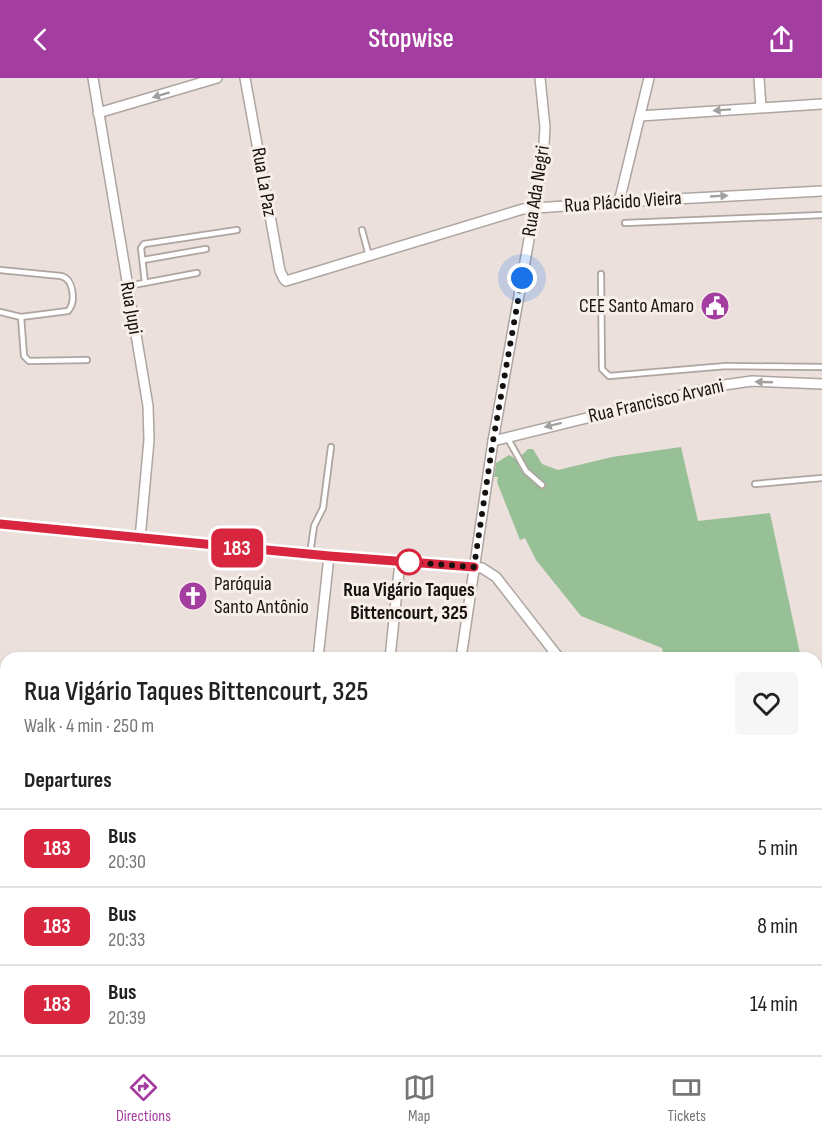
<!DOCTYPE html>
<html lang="en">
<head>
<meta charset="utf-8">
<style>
  :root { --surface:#fff; --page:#f6f6f6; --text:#222; --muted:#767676; --line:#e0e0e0; --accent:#a43da0 }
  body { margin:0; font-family:"Sofia Sans Condensed",sans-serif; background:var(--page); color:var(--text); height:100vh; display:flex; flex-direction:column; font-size:22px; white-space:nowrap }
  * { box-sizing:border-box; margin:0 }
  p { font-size:20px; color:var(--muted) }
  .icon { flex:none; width:33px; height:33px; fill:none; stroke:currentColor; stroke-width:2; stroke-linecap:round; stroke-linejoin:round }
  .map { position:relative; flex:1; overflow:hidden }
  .side { position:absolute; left:0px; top:574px; width:822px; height:404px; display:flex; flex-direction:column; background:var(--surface); border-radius:18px 18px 0 0; box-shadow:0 2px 4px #0004 }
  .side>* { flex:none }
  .badge { padding:0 12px; border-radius:9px; font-size:21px; line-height:39px }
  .you { position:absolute; width:30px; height:30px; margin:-15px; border:4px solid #fff; border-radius:50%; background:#1a73e8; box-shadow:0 0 0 9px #1a73e833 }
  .map>.badge { position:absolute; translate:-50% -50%; box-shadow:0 0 0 3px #fff }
  h2 { padding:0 24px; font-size:22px; line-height:54px }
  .round { display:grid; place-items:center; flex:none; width:63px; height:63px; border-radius:6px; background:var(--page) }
  .head { display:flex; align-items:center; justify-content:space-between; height:102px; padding:0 24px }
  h1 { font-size:28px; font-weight:600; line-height:45px }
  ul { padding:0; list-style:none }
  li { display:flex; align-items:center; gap:18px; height:78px; padding:0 24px; border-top:2px solid var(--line) }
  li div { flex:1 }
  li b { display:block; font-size:22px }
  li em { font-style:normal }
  li .badge { min-width:66px; font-weight:700; text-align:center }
  header { display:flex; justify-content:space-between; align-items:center; height:78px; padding:0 24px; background:var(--accent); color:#fff; font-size:27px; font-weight:600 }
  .tabs { display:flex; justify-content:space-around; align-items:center; height:84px; border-top:2px solid var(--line); background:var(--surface); font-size:16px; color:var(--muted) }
  .tabs a { display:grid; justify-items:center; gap:3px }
  .tabs .active { color:var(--accent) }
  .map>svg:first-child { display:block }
</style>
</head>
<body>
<header><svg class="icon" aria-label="back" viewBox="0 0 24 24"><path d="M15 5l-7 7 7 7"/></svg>Stopwise<svg class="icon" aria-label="share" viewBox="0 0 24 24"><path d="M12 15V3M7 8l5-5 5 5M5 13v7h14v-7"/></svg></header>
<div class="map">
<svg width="822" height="977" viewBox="0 0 822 977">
  <rect width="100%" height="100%" fill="#ebe0dc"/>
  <polygon fill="#97c096" points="681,369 698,443 770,435 801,580 664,580 662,570 581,538 536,482 525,460 520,462 497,404 498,399 494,399 496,385 509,377 517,382 528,371 533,371 542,386 558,392 612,379"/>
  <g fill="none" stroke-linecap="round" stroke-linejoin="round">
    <polyline stroke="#90d3e8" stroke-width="3" points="816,872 822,879"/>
    <g stroke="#aea5a0" stroke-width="8">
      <g id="lane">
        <polyline points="625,145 822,137"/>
        <polyline points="362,152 369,178"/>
        <polyline points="143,182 206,171"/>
        <path d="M0,192L61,198C74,201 76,224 68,233L21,239"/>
        <polyline points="601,196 602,291 609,298 726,288 822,289"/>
        <polyline points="145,205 141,170 144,166 237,152"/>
        <polyline points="128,208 197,195"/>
        <polyline points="0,234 21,239 24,278 29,283 87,282"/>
        <polyline points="507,359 526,393 542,407"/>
        <polyline points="755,406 822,400"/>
        <polyline points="310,476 314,448 323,430 331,369"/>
        <polyline points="0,787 6,787"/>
        <polyline points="816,897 822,902"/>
        <polyline points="816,902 822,919"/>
        <polyline points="816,935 822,957"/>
        <polyline points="0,946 6,945"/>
        <polyline points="719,972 721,977"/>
      </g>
    </g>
    <g stroke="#aea5a0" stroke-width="12">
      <g id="street">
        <polyline points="93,0 148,328 149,362 140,461"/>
        <polyline points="245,0 280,193 284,201 286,203 523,131 619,124 822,113"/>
        <polyline points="759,0 761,29"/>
        <polyline points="98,35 217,0"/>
        <polyline points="640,38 822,26"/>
        <polyline points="619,124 649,0"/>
        <polyline points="493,363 717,308 752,303 822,306"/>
        <polyline points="0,446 329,478 482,490 496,499 559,580"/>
        <polyline points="318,580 329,478"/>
        <polyline points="390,580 400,484"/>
        <polyline points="461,580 493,363 543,83 545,49 540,0"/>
        <polyline points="0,670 6,670"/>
        <polyline points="816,713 822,712"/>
        <polyline points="816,756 822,756"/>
        <polyline points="816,843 822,849"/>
        <polyline points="0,846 6,845"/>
        <polyline points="0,974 18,972"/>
        <polyline points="300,977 311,974"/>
      </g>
    </g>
    <g stroke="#aea5a0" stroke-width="18">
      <polyline id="primary" points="0,965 2,977"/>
    </g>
    <use href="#lane" stroke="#fff" stroke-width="4.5"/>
    <use href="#street" stroke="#fff" stroke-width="9"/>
    <use href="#primary" stroke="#fff" stroke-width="15"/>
  </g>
  <defs><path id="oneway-solid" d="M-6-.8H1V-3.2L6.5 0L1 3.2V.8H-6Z" transform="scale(1.5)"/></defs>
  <g fill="#a1a09f">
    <use href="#oneway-solid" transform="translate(161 17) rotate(163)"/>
    <use href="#oneway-solid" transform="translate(722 32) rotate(176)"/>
    <use href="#oneway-solid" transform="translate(719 118) rotate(-3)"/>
    <use href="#oneway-solid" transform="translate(764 304) rotate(-178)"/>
    <use href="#oneway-solid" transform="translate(553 347) rotate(166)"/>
  </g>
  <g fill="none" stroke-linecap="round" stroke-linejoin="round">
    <g stroke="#fff" stroke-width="14">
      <polyline id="line" points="0,446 329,478 474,489"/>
    </g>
    <use href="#line" stroke="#d7263d" stroke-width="9"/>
    <polyline stroke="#14110f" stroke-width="6" stroke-dasharray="0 10.8" points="409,484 474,489 493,363 522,200"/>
  </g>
  <defs>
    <g id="civic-disc" transform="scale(1.5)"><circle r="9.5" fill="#a43da0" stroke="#f8eee9"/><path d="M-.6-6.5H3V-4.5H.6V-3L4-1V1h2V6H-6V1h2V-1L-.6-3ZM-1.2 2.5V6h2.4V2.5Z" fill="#fff"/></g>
    <g id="church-disc" transform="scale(1.5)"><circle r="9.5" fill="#a43da0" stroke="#f8eee9"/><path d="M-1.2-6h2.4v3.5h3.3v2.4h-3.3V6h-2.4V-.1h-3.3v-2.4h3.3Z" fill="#fff"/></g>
  </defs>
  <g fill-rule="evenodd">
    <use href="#civic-disc" x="715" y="228"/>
    <use href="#church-disc" x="193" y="518"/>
  </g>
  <circle fill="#fff" stroke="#d7263d" stroke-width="3" cx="409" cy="484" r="12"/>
  <g text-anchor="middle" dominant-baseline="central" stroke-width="6" stroke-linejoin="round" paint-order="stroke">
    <g font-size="20" fill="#14110f" stroke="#f8eee9">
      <text transform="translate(264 104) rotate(80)">Rua La Paz</text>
      <text transform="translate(536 113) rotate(-81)">Rua Ada Negri</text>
      <text transform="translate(623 124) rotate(-4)">Rua Plácido Vieira</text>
      <text transform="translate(131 230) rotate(80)">Rua Jupi</text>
      <text transform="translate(656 323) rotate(-13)">Rua Francisco Arvani</text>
    </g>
    <g font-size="20" fill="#14110f" stroke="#f8eee9" text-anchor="end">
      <text x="694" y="228">CEE Santo Amaro</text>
      <text x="214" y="506" text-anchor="start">Paróquia<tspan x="214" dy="23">Santo Antônio</tspan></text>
    </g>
    <g font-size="20" font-weight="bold" fill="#14110f" stroke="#f8eee9">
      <text x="409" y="512">Rua Vigário Taques<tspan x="409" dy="23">Bittencourt, 325</tspan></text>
    </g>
  </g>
</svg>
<div class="you" style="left:522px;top:200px"></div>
<b class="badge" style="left:237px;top:470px;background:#d7263d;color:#fff">183</b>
<section class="side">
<div class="head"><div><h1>Rua Vigário Taques Bittencourt, 325</h1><p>Walk · 4 min · 250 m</p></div><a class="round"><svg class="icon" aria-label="heart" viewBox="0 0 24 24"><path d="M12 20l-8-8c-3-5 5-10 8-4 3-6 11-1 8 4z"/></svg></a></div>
<h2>Departures</h2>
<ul>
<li><span class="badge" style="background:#d7263d;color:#fff">183</span><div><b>Bus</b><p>20:30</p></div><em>5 min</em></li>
<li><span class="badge" style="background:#d7263d;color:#fff">183</span><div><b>Bus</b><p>20:33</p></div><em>8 min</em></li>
<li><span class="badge" style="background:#d7263d;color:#fff">183</span><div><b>Bus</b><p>20:39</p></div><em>14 min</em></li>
</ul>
</section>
</div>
<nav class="tabs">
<a class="active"><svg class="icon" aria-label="directions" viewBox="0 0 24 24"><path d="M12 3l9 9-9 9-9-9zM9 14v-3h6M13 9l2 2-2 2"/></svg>Directions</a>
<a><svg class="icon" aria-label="map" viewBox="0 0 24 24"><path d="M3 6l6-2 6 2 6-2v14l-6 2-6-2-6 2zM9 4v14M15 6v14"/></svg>Map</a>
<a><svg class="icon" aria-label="tickets" viewBox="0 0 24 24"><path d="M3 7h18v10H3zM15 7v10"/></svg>Tickets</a>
</nav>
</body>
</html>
